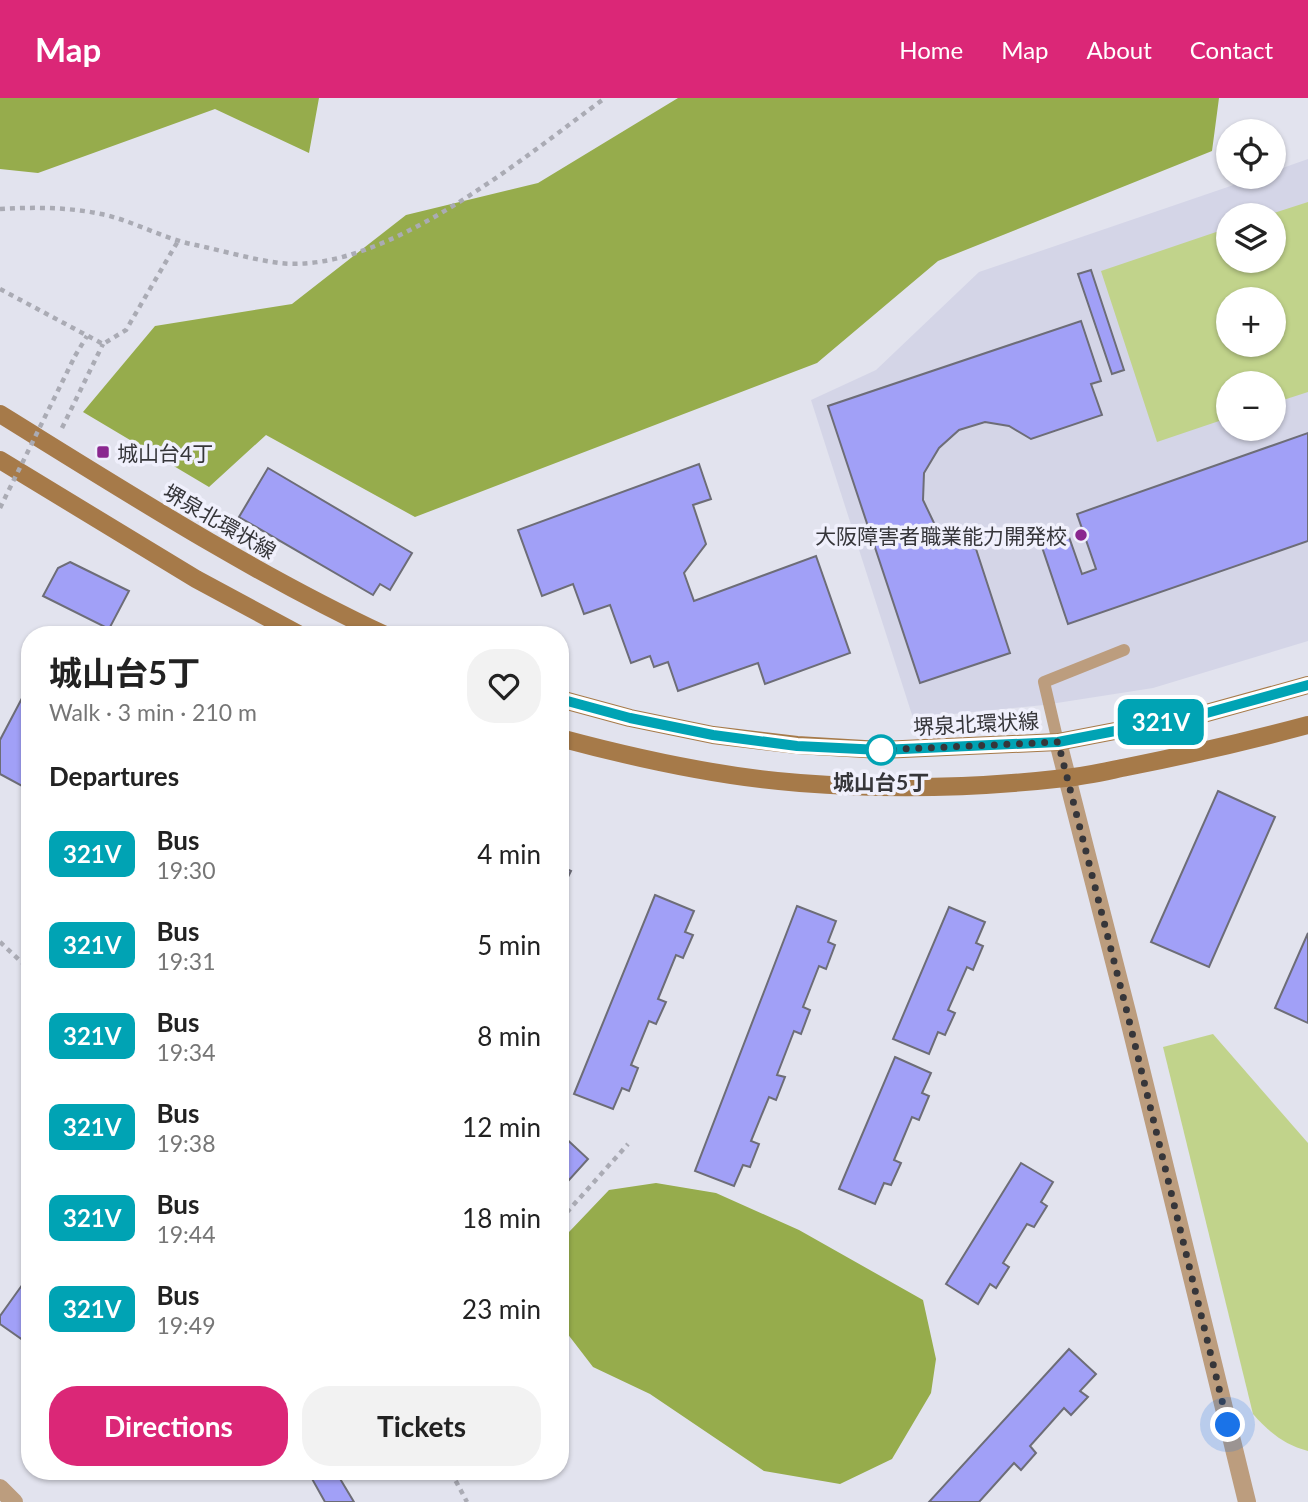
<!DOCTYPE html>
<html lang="en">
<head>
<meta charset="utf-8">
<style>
  :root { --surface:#fff; --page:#f2f2f2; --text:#222; --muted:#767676; --accent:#db2777 }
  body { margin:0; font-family:Lato,"Noto Sans JP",sans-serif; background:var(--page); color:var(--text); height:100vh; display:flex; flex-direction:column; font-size:26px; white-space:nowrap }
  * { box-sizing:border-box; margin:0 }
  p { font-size:23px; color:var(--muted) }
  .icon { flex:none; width:38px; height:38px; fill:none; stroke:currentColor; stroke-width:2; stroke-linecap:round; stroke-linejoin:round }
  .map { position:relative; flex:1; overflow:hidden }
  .drawer { position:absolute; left:21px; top:528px; width:548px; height:854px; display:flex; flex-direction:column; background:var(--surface); border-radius:28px; box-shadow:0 2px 5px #0004 }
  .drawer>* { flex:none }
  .badge { padding:0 14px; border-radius:10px; font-size:24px; line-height:46px }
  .controls { position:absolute; left:1216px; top:21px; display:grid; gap:14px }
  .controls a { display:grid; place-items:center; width:70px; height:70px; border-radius:50%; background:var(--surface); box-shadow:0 2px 5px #0004; font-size:35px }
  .you { position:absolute; width:35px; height:35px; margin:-18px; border:5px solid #fff; border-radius:50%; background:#1a73e8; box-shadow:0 0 0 10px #1a73e833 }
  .map>.badge { position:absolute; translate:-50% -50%; box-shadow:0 0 0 4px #fff }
  h2 { padding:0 28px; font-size:26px; line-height:63px }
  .round { display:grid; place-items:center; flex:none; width:74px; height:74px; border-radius:28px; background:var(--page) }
  .summary { display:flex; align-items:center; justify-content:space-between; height:119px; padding:0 28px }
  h1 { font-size:33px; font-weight:700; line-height:52px }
  .cta { display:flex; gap:14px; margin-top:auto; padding:14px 28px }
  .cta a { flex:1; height:80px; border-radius:28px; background:var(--accent); color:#fff; font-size:28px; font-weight:700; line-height:80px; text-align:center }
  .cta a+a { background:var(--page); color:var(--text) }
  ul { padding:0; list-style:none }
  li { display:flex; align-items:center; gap:21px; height:91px; padding:0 28px }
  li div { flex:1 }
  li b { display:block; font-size:26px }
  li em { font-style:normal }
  li .badge { min-width:77px; font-weight:700; text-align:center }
  header { display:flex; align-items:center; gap:42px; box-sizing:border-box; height:98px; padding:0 35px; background:var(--accent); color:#fff }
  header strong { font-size:33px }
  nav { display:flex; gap:38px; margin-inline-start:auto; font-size:24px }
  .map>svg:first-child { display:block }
</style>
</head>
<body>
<header>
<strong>Map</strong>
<nav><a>Home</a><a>Map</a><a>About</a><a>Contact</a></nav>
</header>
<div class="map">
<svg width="1308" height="1404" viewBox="0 0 1308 1404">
  <rect width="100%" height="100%" fill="#e2e3ee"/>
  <path fill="#d4d5e7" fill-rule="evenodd" d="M1308,61V543L1153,590L1044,607L913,620L811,302L876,272L979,174L1257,79H1274V73ZM1228,117H1274V163H1228ZM1228,201H1274V247H1228ZM1228,285H1274V331H1228Z"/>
  <g fill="#c1d38b" fill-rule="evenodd">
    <path d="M1308,104V294L1274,305V285H1228V320L1157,344L1101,173L1228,130V163H1274V117H1268ZM1228,201H1274V247H1228Z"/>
    <path d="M1213,936L1308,1045V1353C1284,1347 1269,1334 1253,1316L1163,949Z"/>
  </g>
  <g fill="#96ac4c">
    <polygon points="0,0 319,0 309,55 215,11 38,75 0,71"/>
    <polygon points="678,0 1219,0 1212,53 938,163 817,265 415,419 266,337 209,389 83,314 155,228 292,206 406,117 538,85"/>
    <polygon points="656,1085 716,1095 799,1132 923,1202 936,1261 931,1295 892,1361 840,1386 764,1373 650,1296 593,1269 560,1226 560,1160 569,1134 609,1092"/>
  </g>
  <g fill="#a1a0f7" stroke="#6d6d77" stroke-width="2">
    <polygon points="1091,172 1124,272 1112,276 1078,176"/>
    <polygon points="1081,223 1101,283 1091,286 1102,317 1031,341 1009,328 985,324 959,332 939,350 924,375 923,402 934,425 950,442 976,451 1010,555 920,585 828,308"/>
    <polygon points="1308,335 1308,443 1068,526 1042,449 1069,439 1082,476 1096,471 1077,416"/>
    <polygon points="699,366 711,401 693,407 706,446 684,475 694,503 816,458 850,555 765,586 758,565 678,593 668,564 654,569 650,558 631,565 610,507 584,516 573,486 542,498 518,432"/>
    <polygon points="268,370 412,455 390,492 380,486 373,497 239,419"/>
    <polygon points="70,464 129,493 109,531 43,498 58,470"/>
    <polygon points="30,585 30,674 22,688 0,676 0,642"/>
    <polygon points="1218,693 1275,719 1209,869 1151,844"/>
    <polygon points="560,768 571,773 560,795"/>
    <polygon points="655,797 694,813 685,834 693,837 683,860 676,857 658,901 666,904 656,926 649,923 631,967 638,970 629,993 622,990 613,1011 574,996"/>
    <polygon points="797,808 836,823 828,844 835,847 826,871 819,868 803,909 810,912 801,936 794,933 777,977 785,979 776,1002 769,999 751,1043 759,1046 750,1069 743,1067 734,1088 695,1073"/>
    <polygon points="949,809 985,824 976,845 983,848 973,872 967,869 948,912 955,915 945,937 938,934 929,956 893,941"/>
    <polygon points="1308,835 1308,925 1275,910"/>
    <polygon points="895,959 931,975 922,995 929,998 919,1022 912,1019 894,1062 901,1065 891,1087 884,1085 875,1106 839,1091"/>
    <polygon points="560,1035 588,1061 560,1092"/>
    <polygon points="1021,1065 1053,1084 1041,1104 1047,1108 1034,1129 1027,1126 1003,1165 1009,1169 996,1190 990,1186 978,1206 946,1186"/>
    <polygon points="30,1176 30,1247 0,1226 0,1218"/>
    <polygon points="1069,1251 1096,1276 1080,1293 1088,1299 1071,1317 1064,1310 1030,1348 1036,1355 1021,1372 1014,1365 979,1404 929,1404"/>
    <polygon points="321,1374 336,1374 354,1404 325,1404 311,1379"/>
  </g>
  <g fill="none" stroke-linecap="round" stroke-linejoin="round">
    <g stroke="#aaabb4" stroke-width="4.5" stroke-dasharray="5 5" stroke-linecap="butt">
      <path d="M0,111C33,109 68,109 101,116C131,122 160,139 191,146C220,152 250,161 279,165C384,177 524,59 605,0"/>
      <polyline points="0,191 103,246 126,232 178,143"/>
      <polyline points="75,258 87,238"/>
      <polyline points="62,330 103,246"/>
      <polyline points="0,844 30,872"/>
      <polyline points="560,1122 628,1046"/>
      <polyline points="451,1374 467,1404"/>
    </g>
    <polyline stroke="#bc9d7e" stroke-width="12" points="1058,644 1044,584 1124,552"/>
    <g stroke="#bc9d7e" stroke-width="18">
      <polyline points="1058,644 1127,914 1247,1404"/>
      <polyline points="0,1390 14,1404"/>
    </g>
    <g stroke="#a67a49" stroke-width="18">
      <path d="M0,316C126,394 251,474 385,537"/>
      <polyline points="0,362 196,481 300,537"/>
      <polyline points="560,601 630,620 713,637 797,647 881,652 1058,644 1203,616 1308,587"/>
      <path d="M560,640C638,661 719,679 800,685C887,692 978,690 1065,680C1086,678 1107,673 1127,669C1188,657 1248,643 1308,627"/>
    </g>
    <polyline stroke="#aaabb4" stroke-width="4.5" stroke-dasharray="5 5" stroke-linecap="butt" points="0,410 75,258"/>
  </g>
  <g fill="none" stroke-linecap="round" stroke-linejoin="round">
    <g stroke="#fff" stroke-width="16">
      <polyline id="line" points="560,601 630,620 713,637 797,648 881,652 1058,644 1203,616 1308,587"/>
    </g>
    <use href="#line" stroke="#00a3b4" stroke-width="10"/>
    <polyline stroke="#36363a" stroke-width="7" stroke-dasharray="0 12.6" points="881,652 1058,644 1127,914 1228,1327"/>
  </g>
  <g fill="#8a278f" stroke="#f0f0fc" stroke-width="2.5">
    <rect x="96" y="347" width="14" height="14" rx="3.5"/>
    <circle cx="1081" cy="437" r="7"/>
  </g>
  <circle fill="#fff" stroke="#00a3b4" stroke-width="3.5" cx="881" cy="652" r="14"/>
  <g text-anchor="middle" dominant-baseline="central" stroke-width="7" stroke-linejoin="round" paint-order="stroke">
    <g font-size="21" fill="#36363a" stroke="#f0f0fc" text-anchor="start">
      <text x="117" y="354">城山台4丁</text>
      <text x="1067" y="437" text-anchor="end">大阪障害者職業能力開発校</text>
    </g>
    <g font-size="21" fill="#36363a" stroke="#f0f0fc">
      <text transform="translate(220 423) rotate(30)">堺泉北環状線</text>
      <text transform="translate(976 625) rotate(-3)">堺泉北環状線</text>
    </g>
    <g font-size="21" font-weight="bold" fill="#36363a" stroke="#f0f0fc">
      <text x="881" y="683">城山台5丁</text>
    </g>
  </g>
</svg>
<div class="controls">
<a><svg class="icon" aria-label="locate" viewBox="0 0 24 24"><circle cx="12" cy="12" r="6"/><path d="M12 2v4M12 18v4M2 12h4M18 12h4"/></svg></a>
<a><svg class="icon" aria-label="layers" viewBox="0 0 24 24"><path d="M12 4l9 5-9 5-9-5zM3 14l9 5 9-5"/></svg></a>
<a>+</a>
<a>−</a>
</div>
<div class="you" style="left:1228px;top:1327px"></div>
<b class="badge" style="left:1161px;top:624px;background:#00a3b4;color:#fff">321V</b>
<section class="drawer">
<div class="summary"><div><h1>城山台5丁</h1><p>Walk · 3 min · 210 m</p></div><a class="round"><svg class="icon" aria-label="heart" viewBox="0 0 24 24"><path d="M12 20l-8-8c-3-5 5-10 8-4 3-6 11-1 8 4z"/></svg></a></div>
<h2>Departures</h2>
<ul>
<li><span class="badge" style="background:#00a3b4;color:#fff">321V</span><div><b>Bus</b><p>19:30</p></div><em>4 min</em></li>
<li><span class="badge" style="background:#00a3b4;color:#fff">321V</span><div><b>Bus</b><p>19:31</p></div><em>5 min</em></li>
<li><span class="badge" style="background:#00a3b4;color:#fff">321V</span><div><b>Bus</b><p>19:34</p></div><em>8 min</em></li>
<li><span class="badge" style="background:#00a3b4;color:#fff">321V</span><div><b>Bus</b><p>19:38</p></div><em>12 min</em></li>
<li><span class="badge" style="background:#00a3b4;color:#fff">321V</span><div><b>Bus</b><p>19:44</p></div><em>18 min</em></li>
<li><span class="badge" style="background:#00a3b4;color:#fff">321V</span><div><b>Bus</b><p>19:49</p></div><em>23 min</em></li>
</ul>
<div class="cta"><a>Directions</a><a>Tickets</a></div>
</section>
</div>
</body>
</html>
